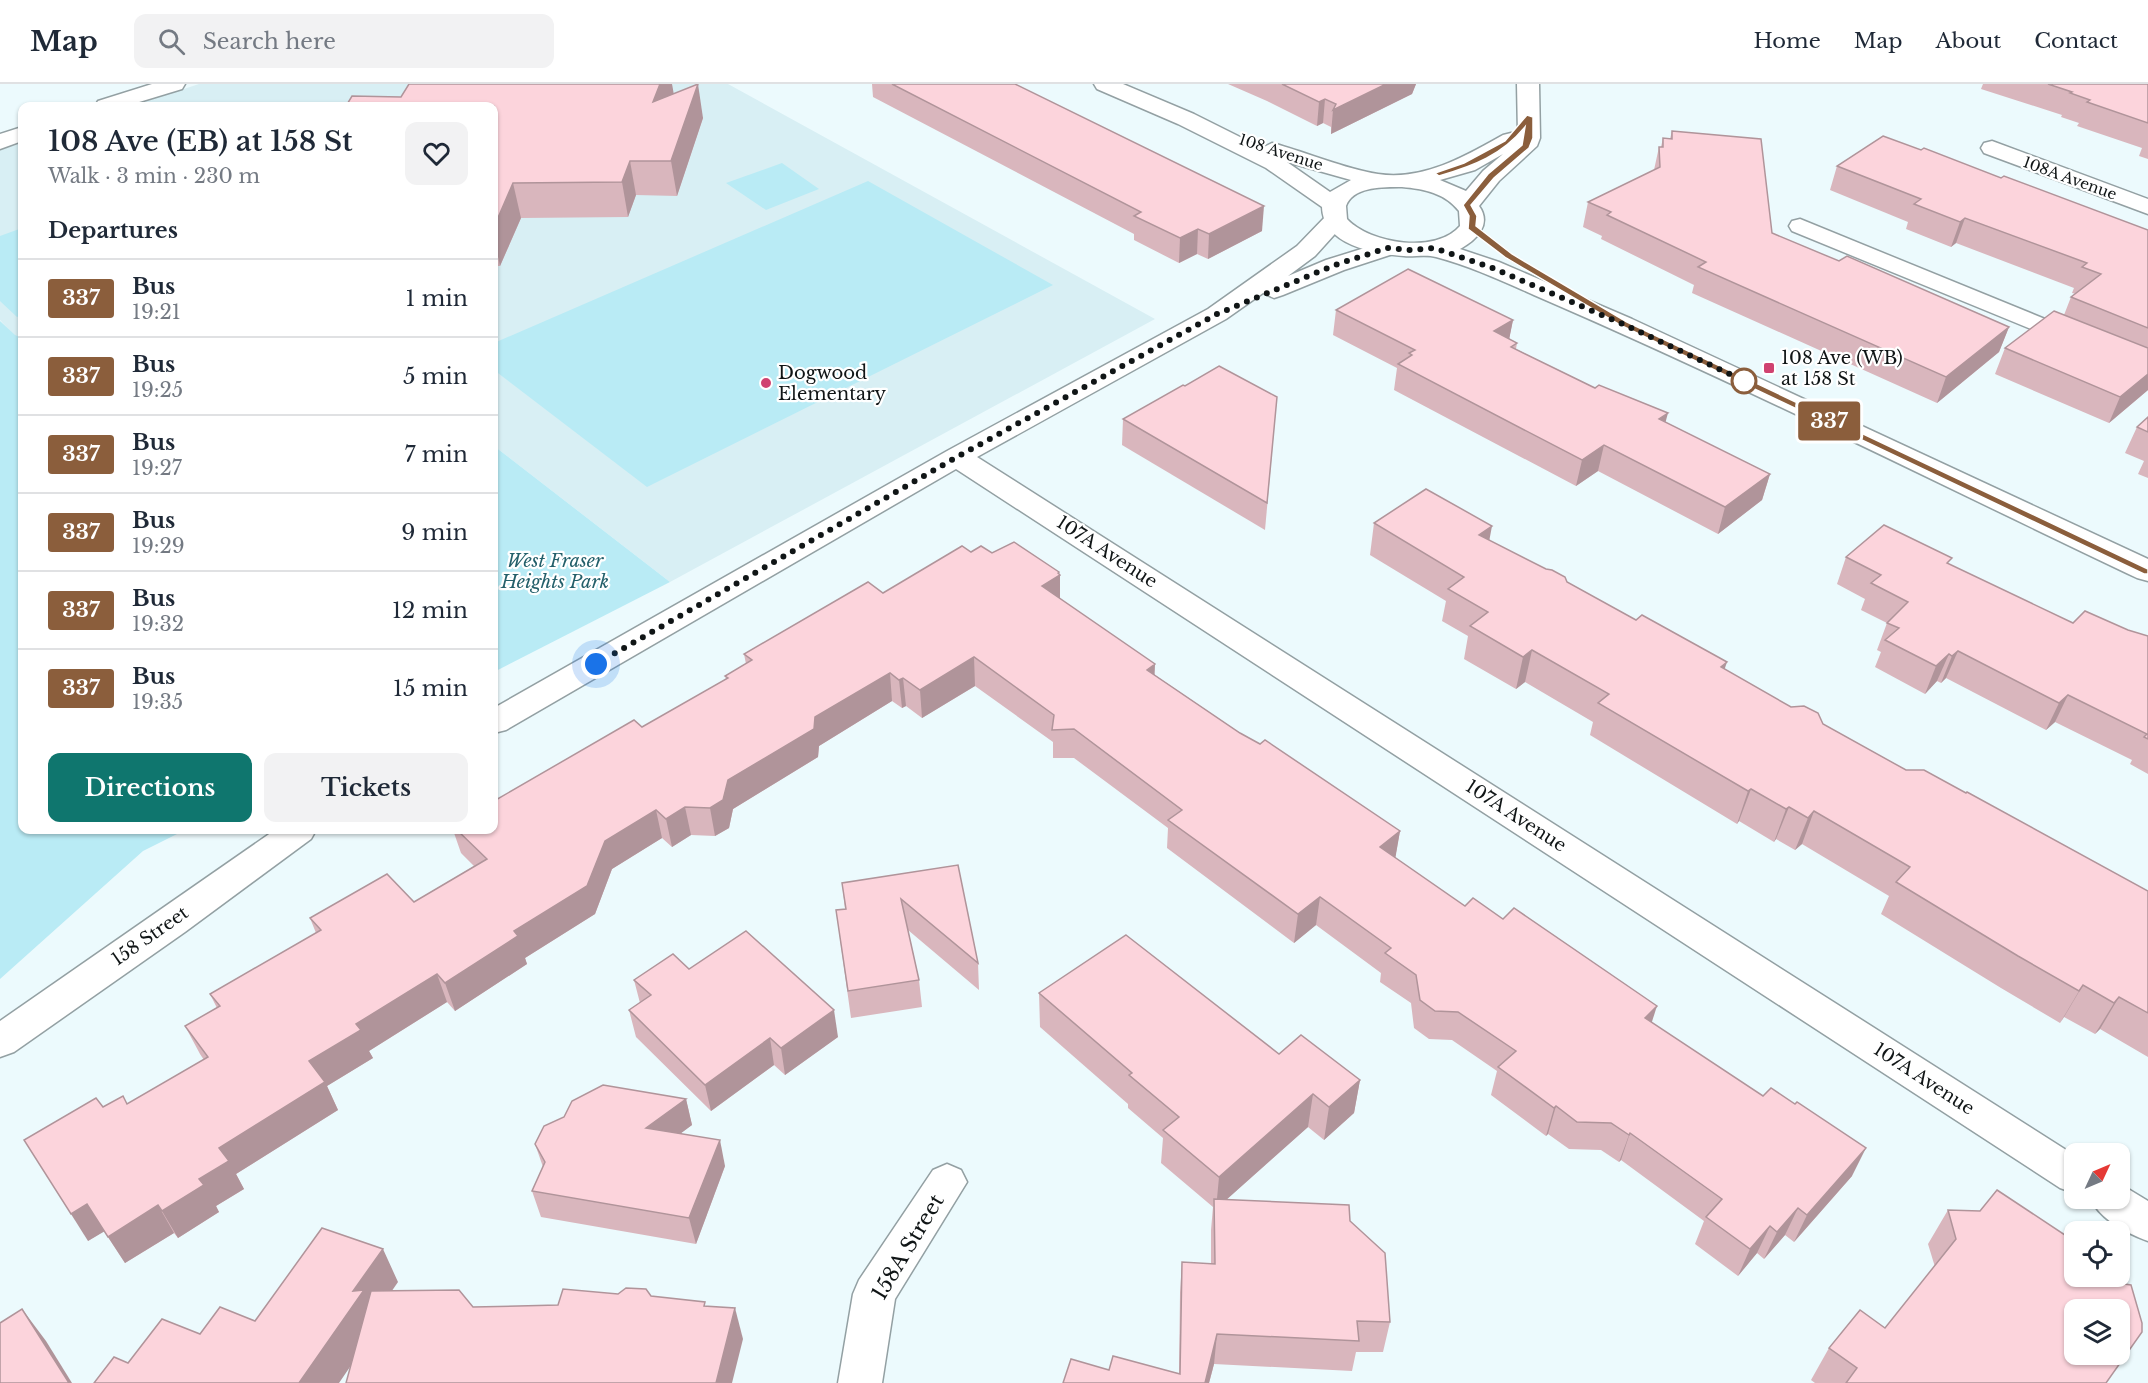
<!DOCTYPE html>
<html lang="en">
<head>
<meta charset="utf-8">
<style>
  :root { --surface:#fff; --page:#f2f2f3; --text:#1f2937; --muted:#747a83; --line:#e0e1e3; --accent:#0f766e }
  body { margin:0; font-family:"Libre Baskerville",serif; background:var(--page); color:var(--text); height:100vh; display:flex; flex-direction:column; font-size:22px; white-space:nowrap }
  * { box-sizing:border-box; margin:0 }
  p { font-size:20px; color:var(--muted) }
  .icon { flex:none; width:33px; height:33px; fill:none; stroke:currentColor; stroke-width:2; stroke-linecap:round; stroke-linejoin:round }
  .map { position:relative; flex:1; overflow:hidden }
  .sheet { position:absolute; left:18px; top:18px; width:480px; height:732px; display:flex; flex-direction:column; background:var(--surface); border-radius:12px; box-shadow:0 2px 4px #0004 }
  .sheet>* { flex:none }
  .badge { padding:0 12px; border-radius:4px; font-size:21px; line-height:39px }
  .needle { width:39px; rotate:46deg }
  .tools { position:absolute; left:2064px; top:1059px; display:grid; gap:12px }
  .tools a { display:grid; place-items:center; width:66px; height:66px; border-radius:12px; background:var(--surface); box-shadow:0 2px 4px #0004; font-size:30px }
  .you { position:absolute; width:30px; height:30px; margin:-15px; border:4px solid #fff; border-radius:50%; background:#1a73e8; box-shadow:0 0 0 9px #1a73e833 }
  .map>.badge { position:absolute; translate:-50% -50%; box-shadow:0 0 0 3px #fff }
  h2 { padding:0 30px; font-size:22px; line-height:54px }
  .round { display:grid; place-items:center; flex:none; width:63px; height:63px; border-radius:12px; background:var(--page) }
  .overview { display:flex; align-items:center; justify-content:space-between; height:102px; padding:0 30px }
  h1 { font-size:28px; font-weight:600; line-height:45px }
  .action { display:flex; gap:12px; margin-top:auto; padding:12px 30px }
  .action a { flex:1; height:69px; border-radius:12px; background:var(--accent); color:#fff; font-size:24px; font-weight:600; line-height:69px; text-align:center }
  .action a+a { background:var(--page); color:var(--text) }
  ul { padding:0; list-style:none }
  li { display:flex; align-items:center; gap:18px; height:78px; padding:0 30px; border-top:2px solid var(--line) }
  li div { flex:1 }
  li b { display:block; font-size:22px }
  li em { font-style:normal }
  li .badge { min-width:66px; font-weight:700; text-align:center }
  header { display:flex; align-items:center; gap:36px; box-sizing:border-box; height:84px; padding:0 30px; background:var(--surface); border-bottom:2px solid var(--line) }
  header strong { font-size:28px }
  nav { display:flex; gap:33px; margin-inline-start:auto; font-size:21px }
  .search { width:420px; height:54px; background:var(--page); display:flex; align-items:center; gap:15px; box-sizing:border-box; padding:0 21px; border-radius:12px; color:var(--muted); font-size:22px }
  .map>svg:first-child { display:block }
</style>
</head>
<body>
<header>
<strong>Map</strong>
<div class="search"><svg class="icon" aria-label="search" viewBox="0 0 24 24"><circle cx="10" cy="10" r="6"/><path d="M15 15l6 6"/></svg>Search here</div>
<nav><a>Home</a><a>Map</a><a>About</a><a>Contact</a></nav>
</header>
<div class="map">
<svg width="2148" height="1299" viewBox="0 0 2148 1299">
  <rect width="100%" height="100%" fill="#ecfafd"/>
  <g fill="#d8eff4">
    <polygon points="199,0 728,0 1155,235 670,498 494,362 494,22 132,22"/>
    <polygon points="22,59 22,254 15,252 0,236 0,66"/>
  </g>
  <g fill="#b9ebf5">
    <polygon points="782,79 819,105 766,126 726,99"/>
    <polygon points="868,97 1053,201 647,403 494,286 494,259"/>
    <polygon points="22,144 22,231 17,233 0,217 0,152"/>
    <polygon points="0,237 15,251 22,254 22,746 185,746 143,767 0,895"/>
    <polygon points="494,362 670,498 494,588"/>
  </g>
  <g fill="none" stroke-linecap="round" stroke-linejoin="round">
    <g stroke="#93a0a3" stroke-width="3">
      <polygon id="service" points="1800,135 2148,277 2148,293 1792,147 1789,142 1792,137"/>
    </g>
    <g stroke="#93a0a3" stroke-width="3">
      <g id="minor">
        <polygon points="152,0 185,0 182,5 126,22 95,22 98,17"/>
        <polygon points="22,43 22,57 0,65 0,50"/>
        <polygon points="1992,57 2148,115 2148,130 1984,69 1981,64 1984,59"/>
        <polygon points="1335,129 1343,131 1347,136 1343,141 1315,172 1288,192 1326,176 1387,157 1396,159 1399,164 1396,169 1344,186 1283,211 1274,214 1263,209 1226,235 977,373 2074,1071 2074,1109 2060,1104 956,385 506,646 494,649 494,624 947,367 1208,225 1297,162 1327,131"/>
        <polygon points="275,746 316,746 311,755 185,848 14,968 0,973 0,937"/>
        <polygon points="947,1080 961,1086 967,1098 895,1215 882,1299 838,1299 853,1210 859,1196 933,1086"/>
        <path d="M2120,1100L2148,1117V1157C2126,1149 2100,1135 2090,1114H2120Z"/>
      </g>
    </g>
    <g stroke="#93a0a3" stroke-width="3">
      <path id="tertiary" d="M1094,0H1123L1194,30L1262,64L1272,59C1306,68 1345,85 1378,90C1423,97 1466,72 1503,51L1511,49L1518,51L1517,0H1539L1540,54L1537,62L1499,97L1479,122C1492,140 1477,156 1460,165L1499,178L1632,235L2148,475V497L2137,494C1937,399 1738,299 1534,211C1502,197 1470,182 1436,173C1426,170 1414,173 1404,172C1374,170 1323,161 1322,123L1266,84L1178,40L1097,5ZM1503,70L1483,87L1466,107L1440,96L1475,86ZM1287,78L1351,96L1330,108ZM1402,103C1424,105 1445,109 1459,127L1460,142C1437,170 1370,160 1347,135L1346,122C1353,102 1385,103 1402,103Z"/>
    </g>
    <use href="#service" fill="#fff" fill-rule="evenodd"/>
    <use href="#minor" fill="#fff" fill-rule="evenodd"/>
    <use href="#tertiary" fill="#fff" fill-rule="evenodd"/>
  </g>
  <g fill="#d9b6bd">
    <polygon points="872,0 1015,0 1262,147 1208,175 1197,170 1179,179 1134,156 1134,150 873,13"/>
    <polygon points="1228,0 1416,0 1412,10 1331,50 1331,43 1323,39 1317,42 1267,17"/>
    <polygon points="1983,0 2148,0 2148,75 2139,72 2142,64 2077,42 2079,39 2061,33 2062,31 1981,5"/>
    <polygon points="674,10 703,34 677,112 636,111 628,133 521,134 500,182 494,182 494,22 401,13"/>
    <polygon points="1672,47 1772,149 1839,177 2009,243 1999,268 1937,319 1692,209 1694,201 1601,155 1602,152 1583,143 1588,118 1654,86 1659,63 1661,63 1663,54 1670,55"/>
    <polygon points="1837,82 2001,94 2148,146 2148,306 2109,339 1995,290 2005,264 2064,231 2071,213 2076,210 2072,209 2074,204 1956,159 1951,163 1906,145 1908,138 1830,106"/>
    <polygon points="1336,226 1513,236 1509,255 1517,259 1516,265 1770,390 1762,416 1718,450 1598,387 1576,402 1394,306 1397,284 1333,251"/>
    <polygon points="1185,302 1277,313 1265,446 1122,361 1123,335"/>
    <polygon points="2148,333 2148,394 2138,390 2144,377 2125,369 2137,343"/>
    <polygon points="1374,439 1489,456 1567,498 1724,585 1791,623 1906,686 2148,807 2148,973 2100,945 2095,950 2064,933 2060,939 2001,904 1881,830 1889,812 1802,760 1795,766 1776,755 1774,758 1739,737 1737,740 1590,651 1593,638 1525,598 1516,605 1464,575 1468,552 1442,537 1446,517 1370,471"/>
    <polygon points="971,468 992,469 1060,491 1060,515 1155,591 1240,649 1400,747 1395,774 1465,822 1652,939 1852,1092 1794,1158 1785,1151 1764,1175 1757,1169 1738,1192 1695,1160 1704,1137 1621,1076 1619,1078 1601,1066 1569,1065 1548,1050 1546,1052 1491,1011 1497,987 1452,956 1429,955 1414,944 1411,919 1380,898 1381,889 1316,841 1294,859 1167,764 1168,744 1074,674 1053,674 1053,658 975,602 922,634 906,622 902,624 892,617 819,662 818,673 733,725 729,744 715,752 691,751 672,763 662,754 612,785 595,830 525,874 527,880 455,927 447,918 369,967 373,974 327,1002 338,1026 236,1090 244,1105 216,1122 219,1128 178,1154 174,1149 125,1179 104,1147 88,1157 103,1023 128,1020 204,976 200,970 185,942 217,924 210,910 316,849 310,834 414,818 474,782 461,769 453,746 494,746 642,643 726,595 725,592 746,580 744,570 883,509"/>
    <polygon points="1846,473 1949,481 2073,539 2128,546 2148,552 2148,690 2130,680 2132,676 2055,638 2046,646 1946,594 1941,599 1937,597 1925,610 1875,583 1881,568 1877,566 1887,539 1861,526 1865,515 1837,500"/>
    <polygon points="958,781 978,879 979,906 908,846 919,896 922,923 851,934 836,826 845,825 842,799"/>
    <polygon points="689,885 838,953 785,991 774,981 711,1027 636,953 629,926 640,919 634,896"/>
    <polygon points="1039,909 1279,970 1360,996 1354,1029 1324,1056 1308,1043 1227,1115 1350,1137 1390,1238 1383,1268 1356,1268 1352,1287 1214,1280 1209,1299 1109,1286 1179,1289 1180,1209 1182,1178 1211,1180 1211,1146 1213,1123 1161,1079 1163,1054 1128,1024 1128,1020 1040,943"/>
    <polygon points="686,1015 692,1041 681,1049 725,1082 696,1160 541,1133 532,1107 543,1083 535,1060"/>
    <polygon points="1948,1126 2074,1192 2086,1192 2085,1194 2106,1299 1815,1299 1811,1296 1829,1264 1885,1244 1935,1183 1928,1160"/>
  </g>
  <g fill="#b0949a">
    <polygon points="660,0 672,0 674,11 653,18"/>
    <polygon points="698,0 703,34 677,112 671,77"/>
    <polygon points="1386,0 1416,0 1412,10 1331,50 1333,26"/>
    <polygon points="1325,15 1323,39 1317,42 1319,18"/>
    <polygon points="630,77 636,111 628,133 622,98"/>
    <polygon points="513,99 521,134 500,182 494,153 494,143"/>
    <polygon points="1264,122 1262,147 1208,175 1209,150"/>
    <polygon points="1965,134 1956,159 1951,163 1960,138"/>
    <polygon points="1198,145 1197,170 1179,179 1180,154"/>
    <polygon points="1513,236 1508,261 1494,247"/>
    <polygon points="2009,243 1999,268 1937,319 1946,293"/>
    <polygon points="2148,290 2148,306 2109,339 2120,313"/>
    <polygon points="1668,329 1661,355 1659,335"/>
    <polygon points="1604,361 1598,387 1576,402 1582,376"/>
    <polygon points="1770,390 1762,416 1718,450 1725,423"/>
    <polygon points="1492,442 1486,474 1479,451"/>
    <polygon points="1059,488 1060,492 1060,491 1060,519 1042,502"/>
    <polygon points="1532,566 1525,598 1516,605 1523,573"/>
    <polygon points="1958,567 1946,594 1941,599 1952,572"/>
    <polygon points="1949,570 1937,597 1925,610 1936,582"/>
    <polygon points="974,573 975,602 922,634 920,606"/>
    <polygon points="1727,578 1716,610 1721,583"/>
    <polygon points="1155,580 1154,608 1147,586"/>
    <polygon points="890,589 892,617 819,662 818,673 733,725 729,744 715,752 710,724 728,696 815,633"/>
    <polygon points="903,594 906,622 902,624 899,596"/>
    <polygon points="2068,611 2055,638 2046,646 2059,619"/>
    <polygon points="1751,705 1739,737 1737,740 1748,707"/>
    <polygon points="685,723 691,751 672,763 666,735"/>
    <polygon points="1789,723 1776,755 1774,758 1786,725"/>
    <polygon points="656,726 662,754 612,785 595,830 525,874 527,880 455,927 445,899 514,847 605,757"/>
    <polygon points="1814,727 1802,760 1795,766 1808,734"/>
    <polygon points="1400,747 1395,776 1380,763"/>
    <polygon points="1320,813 1316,841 1294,859 1298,830"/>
    <polygon points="437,890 447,918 369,967 373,974 327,1002 338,1026 236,1090 244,1105 216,1122 219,1128 178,1154 162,1127 199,1095 219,1064 309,977 356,940"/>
    <polygon points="2083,901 2064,933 2060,939 2079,907"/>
    <polygon points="2119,913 2100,945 2095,950 2114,919"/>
    <polygon points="1657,922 1648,950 1645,934"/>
    <polygon points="834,926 838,953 785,991 781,964"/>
    <polygon points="770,954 774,981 711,1027 705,1001"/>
    <polygon points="1360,996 1354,1029 1324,1056 1329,1023"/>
    <polygon points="1313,1010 1308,1043 1216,1125 1219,1093"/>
    <polygon points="686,1015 692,1041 653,1070 646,1044"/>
    <polygon points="1556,1022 1548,1050 1546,1052 1554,1024"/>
    <polygon points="1630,1049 1621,1076 1619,1078 1629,1051"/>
    <polygon points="720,1056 725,1082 696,1160 689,1134"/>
    <polygon points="1866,1064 1852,1092 1794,1158 1807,1131"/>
    <polygon points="87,1120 105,1147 88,1157 71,1130"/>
    <polygon points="158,1121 174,1149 125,1179 108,1153"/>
    <polygon points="1798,1124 1785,1151 1764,1175 1777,1148"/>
    <polygon points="1770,1142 1757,1169 1738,1192 1750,1165"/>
    <polygon points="383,1165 398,1198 376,1230 380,1239 339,1299 299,1299 353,1207"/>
    <polygon points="735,1224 743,1255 732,1299 716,1299"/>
    <polygon points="22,1225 46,1257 72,1299 69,1299"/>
    <polygon points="1217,1250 1214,1280 1209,1299 1205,1299"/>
  </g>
  <g fill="#fcd4dc" stroke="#b0949a" stroke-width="1.5" fill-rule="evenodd">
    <polygon points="409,0 660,0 653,18 698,0 671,77 630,77 622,98 513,99 494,143 494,22 346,22 352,12 401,13"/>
    <polygon points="892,0 1015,0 1264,122 1209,150 1198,145 1180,154 1134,132 1141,128"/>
    <polygon points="1282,0 1386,0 1333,26 1336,20 1325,15 1319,18"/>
    <polygon points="2048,0 2148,0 2148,39 2087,18 2090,16 2070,9 2072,8"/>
    <polygon points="1672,47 1761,55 1772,149 1839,177 1847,172 2009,243 1946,293 1698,183 1706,178 1607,131 1611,128 1588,118 1660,83 1659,63 1663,63 1663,54 1672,55"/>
    <polygon points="1883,52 1921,66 1924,64 2001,94 2004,92 2148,146 2148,244 2071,213 2101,190 2082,183 2087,179 1965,134 1960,138 1914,120 1921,115 1837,82"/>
    <polygon points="1408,185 1513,236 1494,247 1517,259 1511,263 1595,304 1599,301 1668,329 1659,335 1770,390 1725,423 1604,361 1582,376 1398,280 1412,271 1409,269 1415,266 1336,226"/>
    <polygon points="2054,227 2148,264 2148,290 2120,313 2005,264"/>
    <polygon points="1219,282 1277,313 1267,419 1123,335 1183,301 1185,302"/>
    <polygon points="2148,333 2148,348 2137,343"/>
    <polygon points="1426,405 1492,442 1479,451 1546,485 1552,486 1565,493 1567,498 1636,536 1642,531 1727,578 1721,583 1791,623 1804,622 1818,629 1823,640 1906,686 1924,686 1966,709 1967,708 2148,807 2148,929 2119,913 2114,919 2083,901 2079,907 2018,872 1896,798 1910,783 1814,727 1808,734 1789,723 1786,725 1751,705 1748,707 1598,619 1609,610 1532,566 1523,573 1470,542 1488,528 1448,505 1464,493 1374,439"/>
    <polygon points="1884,441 1952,474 1947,479 2073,539 2085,527 2128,546 2148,552 2148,655 2144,653 2147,650 2068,611 2059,619 1958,567 1952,572 1949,570 1936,582 1885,556 1899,544 1887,539 1908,518 1871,499 1881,491 1846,473"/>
    <polygon points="1014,458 1059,488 1058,489 1060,491 1042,502 1155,580 1147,586 1240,649 1260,660 1265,656 1400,747 1380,763 1465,822 1473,814 1503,835 1514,824 1657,922 1645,934 1763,1012 1771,1004 1795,1020 1797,1018 1866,1064 1807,1131 1798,1124 1777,1148 1770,1142 1750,1165 1706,1133 1722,1115 1630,1049 1629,1051 1611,1039 1577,1038 1556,1022 1554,1024 1498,983 1516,967 1458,928 1435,927 1420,916 1416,891 1385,869 1391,864 1320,813 1298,830 1168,736 1182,726 1074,645 1052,646 1054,631 974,573 920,606 903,594 899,596 890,589 815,633 814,645 728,696 723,716 710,724 685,723 666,735 656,726 605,757 587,802 514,847 518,852 445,899 437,890 356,940 361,946 309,977 325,998 219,1064 229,1077 199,1095 204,1101 162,1127 158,1121 108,1153 87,1120 71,1130 24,1056 96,1014 103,1023 123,1012 127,1020 208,973 185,942 220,922 210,910 321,846 310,834 387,790 414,818 487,775 457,746 494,746 494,717 634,636 642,643 728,594 725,592 752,576 744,570 868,498 883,509 962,462 971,468 981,462 992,469"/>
    <polygon points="958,781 978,879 901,815 919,896 848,907 836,826 846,825 842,799"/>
    <polygon points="746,847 834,926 781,964 770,954 705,1001 629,926 651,911 634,896 673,870 689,885"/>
    <polygon points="1126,851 1279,970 1301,951 1360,996 1329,1023 1313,1010 1219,1093 1163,1046 1179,1033 1129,991 1132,989 1039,909"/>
    <polygon points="603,1001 686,1015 646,1044 720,1056 689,1134 532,1107 545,1078 535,1060 544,1042 564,1033 572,1017"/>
    <path d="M1997,1106L2074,1157V1192H2086L2084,1194L2131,1201L2142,1239V1248L2106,1299H1846L1857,1284L1829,1264L1860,1226L1885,1244L1956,1155L1948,1126L1980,1127ZM2074,1226H2120V1270H2074Z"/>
    <polygon points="1214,1115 1349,1121 1350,1137 1385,1169 1390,1238 1357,1237 1359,1257 1217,1250 1205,1299 1063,1299 1071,1275 1109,1286 1113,1272 1180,1290 1182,1178 1215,1180"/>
    <polygon points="322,1144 383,1165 353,1207 364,1206 299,1299 94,1299 114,1273 128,1279 162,1235 200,1250 220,1223 255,1237"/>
    <polygon points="626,1204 646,1205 651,1212 705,1218 704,1222 735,1224 716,1299 346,1299 371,1207 459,1206 473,1223 558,1221 563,1205 618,1210"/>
    <polygon points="22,1225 69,1299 0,1299 0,1239"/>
  </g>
  <path fill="#8b5e3c" stroke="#fff" stroke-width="1.5" d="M1527,31L1533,33V54L1529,64L1494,94L1471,121L1477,132L1476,142L1512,170L1627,238L2148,485V490H2144L1620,241L1506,174L1468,145L1469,132L1463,121L1488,90L1522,61L1525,43C1502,71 1474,82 1439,92L1435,89L1464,79L1505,57Z"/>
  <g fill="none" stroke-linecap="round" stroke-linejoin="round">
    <polyline stroke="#101516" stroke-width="6" stroke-dasharray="0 10.8" points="596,580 957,373 1217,230 1335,181 1387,164 1411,166 1434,164 1490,183 1623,240 1749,299 1744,297"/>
  </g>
  <g fill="#d04270" stroke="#fff" stroke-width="2">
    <rect x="1763" y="278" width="12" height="12" rx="3"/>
    <circle cx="766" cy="299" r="6"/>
  </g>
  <circle fill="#fff" stroke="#8b5e3c" stroke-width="3" cx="1744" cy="297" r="12"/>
  <g text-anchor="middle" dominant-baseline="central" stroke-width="4.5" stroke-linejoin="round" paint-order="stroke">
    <g font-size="15" fill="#101516" stroke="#fff">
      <text transform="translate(1281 68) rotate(18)">108 Avenue</text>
      <text transform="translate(2070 94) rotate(20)">108A Avenue</text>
    </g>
    <g font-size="18" fill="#101516" stroke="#fff" text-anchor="start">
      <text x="1781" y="274">108 Ave (WB)<tspan x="1781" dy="21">at 158 St</tspan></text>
      <text x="778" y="289">Dogwood<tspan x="778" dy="21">Elementary</tspan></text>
    </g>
    <g font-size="18" fill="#101516" stroke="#fff">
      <text transform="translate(1107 468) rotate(33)">107A Avenue</text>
      <text transform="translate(1516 732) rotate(33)">107A Avenue</text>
      <text transform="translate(150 852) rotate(-35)">158 Street</text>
      <text transform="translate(1924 995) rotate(33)">107A Avenue</text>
    </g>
    <g font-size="18" font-style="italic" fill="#235f6a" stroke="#fff">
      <text x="555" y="477">West Fraser<tspan x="555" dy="21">Heights Park</tspan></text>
    </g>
    <g font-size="21" fill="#101516" stroke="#fff">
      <text transform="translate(908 1163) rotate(-59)">158A Street</text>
    </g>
  </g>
</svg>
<div class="tools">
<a><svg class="needle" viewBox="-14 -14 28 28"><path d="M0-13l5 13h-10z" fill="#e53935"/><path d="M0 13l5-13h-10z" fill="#747a83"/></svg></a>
<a><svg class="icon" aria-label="locate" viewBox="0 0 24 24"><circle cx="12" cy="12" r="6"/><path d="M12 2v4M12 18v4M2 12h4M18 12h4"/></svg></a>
<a><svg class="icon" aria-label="layers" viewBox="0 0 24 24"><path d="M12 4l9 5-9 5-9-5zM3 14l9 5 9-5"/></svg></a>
</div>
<div class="you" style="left:596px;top:580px"></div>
<b class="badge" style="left:1829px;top:337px;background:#8b5e3c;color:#fff">337</b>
<section class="sheet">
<div class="overview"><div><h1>108 Ave (EB) at 158 St</h1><p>Walk · 3 min · 230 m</p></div><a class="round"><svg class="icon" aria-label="heart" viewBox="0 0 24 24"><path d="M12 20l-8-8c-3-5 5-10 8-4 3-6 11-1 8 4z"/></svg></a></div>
<h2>Departures</h2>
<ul>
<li><span class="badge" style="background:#8b5e3c;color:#fff">337</span><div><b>Bus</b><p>19:21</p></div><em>1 min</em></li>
<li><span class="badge" style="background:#8b5e3c;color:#fff">337</span><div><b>Bus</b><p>19:25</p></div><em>5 min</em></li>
<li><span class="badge" style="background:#8b5e3c;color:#fff">337</span><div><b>Bus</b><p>19:27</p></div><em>7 min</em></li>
<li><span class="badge" style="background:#8b5e3c;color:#fff">337</span><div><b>Bus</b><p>19:29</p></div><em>9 min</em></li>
<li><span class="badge" style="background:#8b5e3c;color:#fff">337</span><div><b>Bus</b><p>19:32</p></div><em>12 min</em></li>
<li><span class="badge" style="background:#8b5e3c;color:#fff">337</span><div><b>Bus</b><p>19:35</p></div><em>15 min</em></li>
</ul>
<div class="action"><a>Directions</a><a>Tickets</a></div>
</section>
</div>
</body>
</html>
